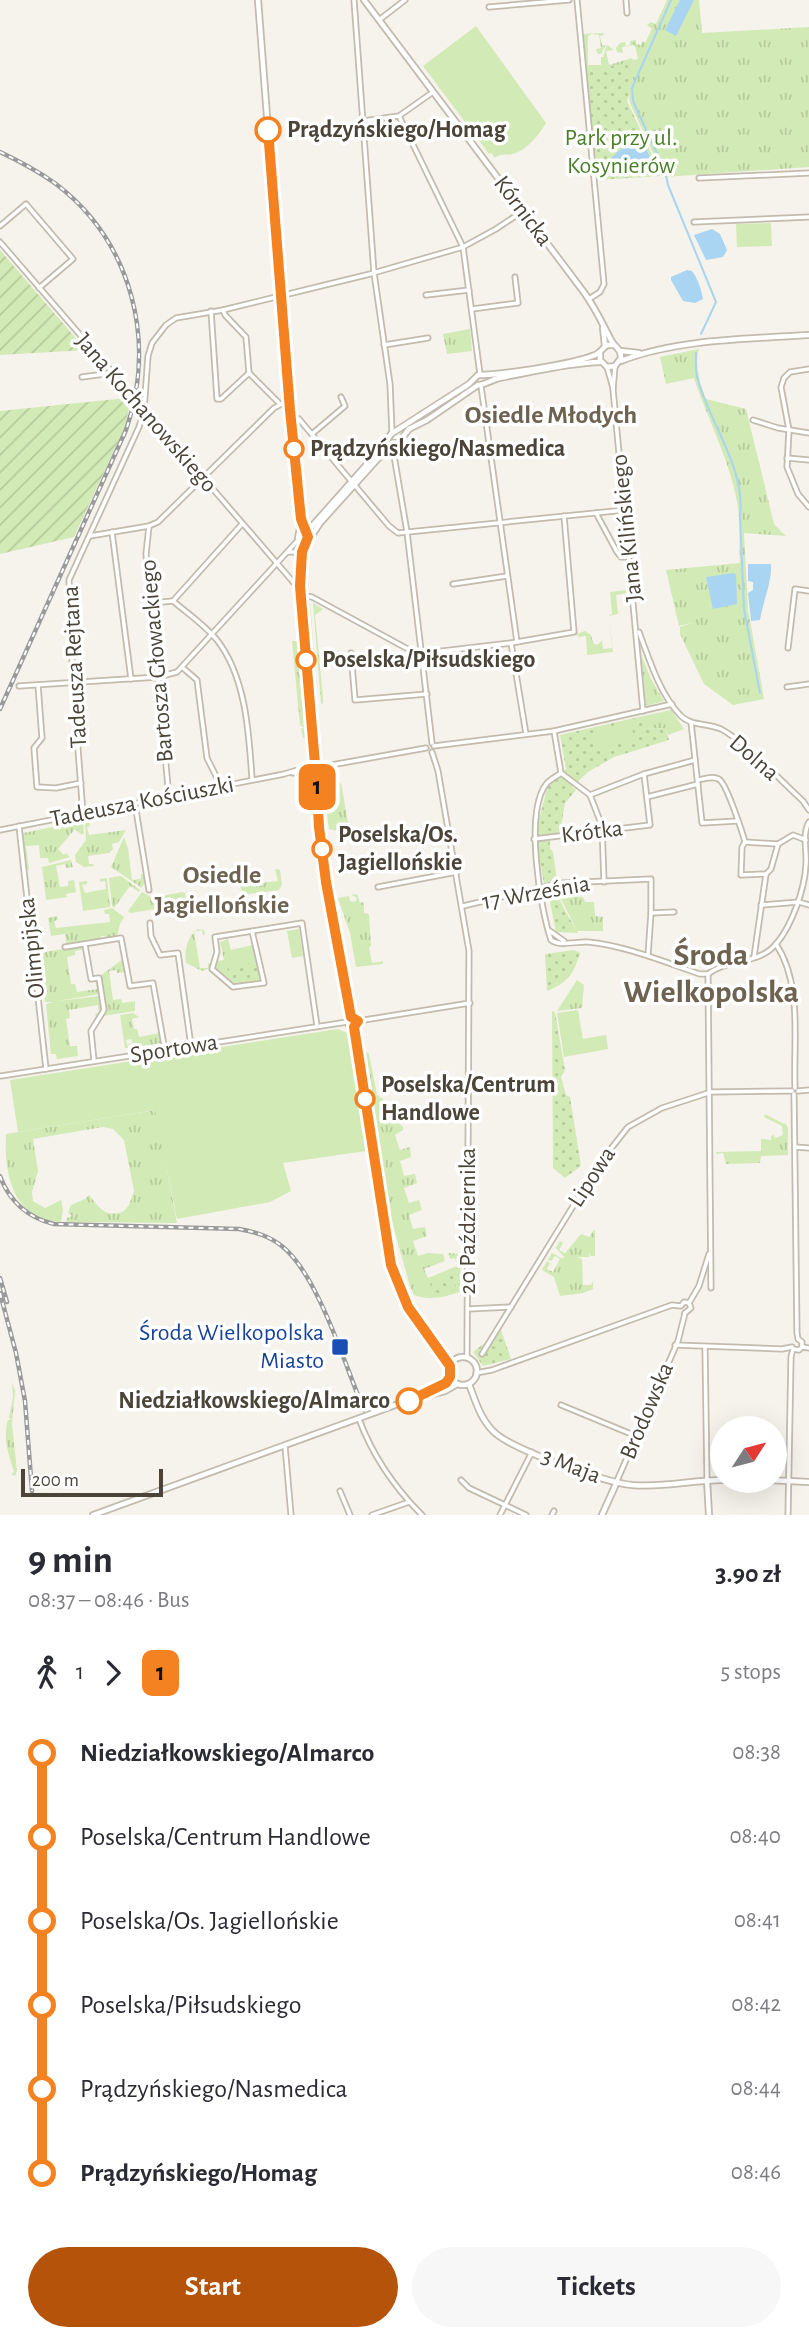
<!DOCTYPE html>
<html lang="en">
<head>
<meta charset="utf-8">
<style>
  :root { --surface:#fff; --page:#f7f7f7; --text:#2b2b33; --muted:#7c7c81; --accent:#b45309 }
  body { margin:0; font-family:"Alegreya Sans",sans-serif; background:var(--page); color:var(--text); height:100vh; display:flex; flex-direction:column; font-size:26px; white-space:nowrap }
  * { box-sizing:border-box; margin:0 }
  p { font-size:23px; color:var(--muted) }
  .icon { flex:none; width:38px; height:38px; fill:none; stroke:currentColor; stroke-width:2; stroke-linecap:round; stroke-linejoin:round }
  .map { position:relative; height:1515px; overflow:hidden }
  .details { display:flex; flex-direction:column; background:var(--surface); flex:1 }
  .details>* { flex:none }
  .badge { padding:0 14px; border-radius:10px; font-size:24px; line-height:46px }
  .needle { width:46px; rotate:54deg }
  .controls { position:absolute; left:710px; top:1416px; display:grid; gap:14px }
  .controls a { display:grid; place-items:center; width:77px; height:77px; border-radius:50%; background:var(--surface); box-shadow:0 7px 28px #0002; font-size:35px }
  .scale { position:absolute; left:21px; bottom:18px; width:142px; box-sizing:border-box; padding-left:7px; border:4px solid #4b4439; border-top:0; font-size:19px; line-height:24px; white-space:nowrap; color:#4b4439; -webkit-text-stroke:5px #fff; paint-order:stroke }
  .map>.badge { position:absolute; translate:-50% -50%; box-shadow:0 0 0 4px #fff }
  .legs { display:flex; align-items:center; gap:10px; height:77px; padding:0 28px; font-size:23px }
  .legs p { margin-inline-start:auto }
  .head { display:flex; align-items:center; justify-content:space-between; height:119px; padding:0 28px }
  h1 { font-size:38px; font-weight:700; line-height:52px }
  .action { display:flex; gap:14px; margin-top:auto; padding:14px 28px }
  .action a { flex:1; height:80px; border-radius:42px; background:var(--accent); color:#fff; font-size:28px; font-weight:700; line-height:80px; text-align:center }
  .action a+a { background:var(--page); color:var(--text) }
  ul { padding:0 28px; list-style:none }
  li { display:flex; align-items:center; gap:24px; height:84px; font-size:26px }
  li i { display:grid; place-items:center; width:10px; height:100%; margin:0 9px; background:currentColor }
  li i::after { content:''; width:18px; height:18px; margin:-9px; border:5px solid; border-radius:50%; background:var(--surface) }
  li p { margin-inline-start:auto }
  li:first-child i { background:linear-gradient(#0000 50%,currentColor 0) }
  li:last-child i { background:linear-gradient(currentColor 50%,#0000 0) }
  .map>svg:first-child { display:block }
</style>
</head>
<body>
<div class="map">
<svg width="809" height="1515" viewBox="0 0 809 1515">
  <defs>
    <pattern id="grass-tufts" width="24" height="20" patternUnits="userSpaceOnUse" patternTransform="scale(1.75)"><rect width="24" height="20" fill="#d2eab5"/><path d="M3 7l-1-3M5 7V3M7 7l1-3M15 17l-1-3M17 17v-4M19 17l1-3" fill="none" stroke="#b6ca9c"/></pattern>
    <pattern id="park-dots" width="8" height="8" patternUnits="userSpaceOnUse" patternTransform="scale(1.75)"><rect width="8" height="8" fill="#d2eab5"/><path d="M2 2h.1M6 6h.1" fill="none" stroke="#b6ca9c" stroke-width="1.8" stroke-linecap="round"/></pattern>
    <pattern id="garden-furrows" width="10" height="10" patternUnits="userSpaceOnUse" patternTransform="scale(1.75)"><rect width="10" height="10" fill="#d2eab5"/><path d="M-1 1l2-2M0 10L10 0M9 11l2-2" fill="none" stroke="#b6ca9c"/></pattern>
  </defs>
  <rect width="100%" height="100%" fill="#f6f3ec"/>
  <g fill="url(#grass-tufts)">
    <polygon points="667,0 699,0 702,33 809,27 809,167 664,177 630,103 628,94 627,101 632,113 585,71 583,34 603,33 604,35 600,36 602,45 606,45 601,54 598,54 596,49 601,48 599,35 592,34 588,36 588,65 601,65 601,57 603,57 607,45 614,50 606,51 609,65 632,58 633,60 638,59 635,45 622,47 623,53 617,52 616,48 620,43 625,42 626,46 630,45 630,41 636,40 636,44 641,45 642,41 645,43 652,29 647,25 651,22 656,24"/>
    <polygon points="470,329 472,351 447,354 443,334"/>
    <path d="M699,349C694,365 700,384 706,399L746,409L774,524L786,536L744,533L748,609L764,699L733,705L704,684L680,634V627L692,623L679,626L666,570L740,563C739,542 741,518 736,497C728,456 707,418 694,378L666,384L660,357Z"/>
    <polygon points="626,590 627,593 616,595 618,614 609,616 613,652 587,655 586,636 578,637 577,634 585,631 591,635 593,643 597,645 602,641 603,649 612,648 609,615 612,614 610,592"/>
    <polygon points="308,601 310,601 314,654 308,655 304,606"/>
    <polygon points="313,603 323,609 315,615 323,697 323,703 321,704"/>
    <polygon points="292,641 299,641 308,737 303,738 301,728 306,729 301,726 305,721 300,726"/>
    <polygon points="641,654 651,679 664,701 646,706"/>
    <polygon points="671,710 684,729 668,735 665,728 647,729 643,716"/>
    <polygon points="326,781 341,783 350,834 329,829 323,785"/>
    <polygon points="85,820 89,820 90,826 87,827 89,835 126,830 119,842 112,844 113,849 109,853 88,856 89,864 93,864 94,866 84,867 76,862 75,855 86,840"/>
    <polygon points="83,821 84,833 82,835 75,829 58,849 64,855 66,853 70,857 49,863 48,858 40,858 39,845 26,846 29,870 27,869 23,833"/>
    <polygon points="124,837 128,848 132,880 141,879 141,874 144,874 145,881 142,888 111,867"/>
    <polygon points="71,860 73,867 66,868 65,864 56,866 60,887 68,886 68,881 74,880 76,892 66,894 67,897 46,900 42,867"/>
    <polygon points="275,869 280,870 282,884 279,890 242,895 240,883 242,885 278,881"/>
    <polygon points="121,876 140,890 139,892 130,886 114,908 112,906 109,878"/>
    <polygon points="107,878 110,907 83,911 79,882 87,881 87,884 82,885 85,893 106,889 105,881 100,882 100,879"/>
    <polygon points="562,888 572,888 571,896 583,897 585,902 594,902 595,916 603,917 603,931 577,931 557,891"/>
    <polygon points="142,892 160,902 161,908 131,913 128,911"/>
    <polygon points="182,892 185,893 187,905 170,907 164,904 168,908 163,908 162,896"/>
    <polygon points="357,894 360,903 364,902 364,913 369,914 371,946 369,947 372,963 383,961 383,964 356,967 350,933 338,898 349,896 350,901 354,902 357,900 356,897 351,895"/>
    <polygon points="112,908 124,917 120,924 117,937 106,939 105,936 101,936 101,940 66,945 65,934 51,936 48,918 57,916 58,920 54,921 56,928 110,922 109,914 105,914 104,910"/>
    <path d="M198,929L204,930L205,934L203,935L202,930L194,932L200,968H208V964L210,963L211,968L202,971L186,963C184,951 187,936 198,929Z"/>
    <polygon points="252,935 256,962 260,965 238,986 215,967 217,961 224,960 220,942 228,939 231,950 252,945 251,937 249,937"/>
    <polygon points="83,946 85,949 75,951 75,955 67,957 71,984 75,984 77,992 97,989 95,979 98,979 100,994 57,1001 99,996 102,1008 99,1015 96,1016 95,1014 99,1013 98,1005 69,1010 70,1018 66,1019 70,1046 77,1046 78,1056 57,1059 56,1054 51,1054 46,1004 53,1002 45,1002 42,963 38,953"/>
    <polygon points="123,959 125,972 117,973 116,970 109,971 113,1000 121,999 122,1003 135,1001 135,1011 102,1016 105,1008 100,976"/>
    <polygon points="577,980 584,985 582,1008 557,1011"/>
    <polygon points="133,1013 139,1017 132,1019 134,1029 137,1029 139,1037 160,1033 162,1043 130,1048 129,1044 133,1043 131,1039 126,1040 128,1048 125,1048 120,1015"/>
    <path d="M366,1052L369,1054L377,1095L383,1099L385,1110L403,1127V1130L395,1135L400,1150L410,1147L411,1157L400,1161L404,1176L415,1174L417,1183L404,1188L409,1203L419,1200L422,1210L409,1215L413,1229L425,1227L427,1236L413,1241L418,1256L428,1253L443,1254L445,1261L424,1269L428,1278L457,1266L455,1258L450,1259L448,1253L461,1254L460,1292C445,1297 429,1301 414,1295L410,1286L393,1226H388L371,1120L370,1104L373,1103L372,1098L368,1095L372,1091Z"/>
    <path d="M156,1110L177,1223L66,1222L67,1218L72,1216L68,1213L71,1205L85,1199L89,1195C99,1207 105,1219 124,1211L129,1205L134,1191L124,1140L113,1129L103,1127L33,1139L38,1171L32,1192L33,1201L45,1208L61,1200L63,1210L61,1222C12,1220 4,1173 6,1134Z"/>
    <polygon points="765,1114 784,1124 785,1123 788,1128 788,1155 761,1156 760,1163 726,1164 723,1153 716,1154 716,1152 761,1151 761,1139 771,1140 771,1136 774,1135 775,1138 783,1135 782,1126 764,1117"/>
    <polygon points="595,1229 595,1256 590,1256 589,1252 589,1257 577,1257 582,1259 583,1285 591,1285 593,1281 593,1289 583,1293 560,1296 554,1277 542,1270 547,1261 550,1263 547,1269 553,1272 560,1259 555,1256 551,1261 548,1260 552,1253 563,1259 564,1257 556,1248 560,1241 563,1243 559,1250 565,1253 581,1234 589,1237"/>
    <path d="M12,1382L15,1391L12,1424L17,1471L15,1476L11,1474L14,1472C9,1455 2,1438 8,1420L12,1419L9,1418L13,1397Z"/>
  </g>
  <g fill="url(#park-dots)">
    <polygon points="634,62 627,101 662,176 596,180 585,71"/>
    <polygon points="643,716 648,729 665,728 669,740 614,757 588,772 572,787 576,790 565,803 560,833 550,834 550,848 553,852 557,881 544,884 536,841 537,828 547,788 566,769 560,735"/>
    <polygon points="557,891 563,907 578,933 556,932 549,897"/>
    <path d="M574,950L580,953C574,974 567,983 547,991L545,954Z"/>
    <polygon points="256,963 260,965 262,982 238,986 229,979 227,965"/>
    <polygon points="552,1011 555,1012 565,1070 561,1077 566,1095 570,1097 581,1166 565,1178 553,1168"/>
    <polygon points="455,1274 455,1289 432,1296 430,1282"/>
    <polygon points="501,1330 511,1359 483,1366 473,1352"/>
  </g>
  <g fill="url(#garden-furrows)">
    <polygon points="0,250 86,350 0,355"/>
    <polygon points="127,398 130,403 125,427 74,537 0,554 0,411"/>
  </g>
  <g fill="#d2eab5">
    <path d="M476,26L546,123C539,135 527,150 513,154C505,156 503,152 495,158L491,153L489,154L423,66Z"/>
    <polygon points="771,223 772,246 737,247 736,224"/>
    <polygon points="630,722 635,740 599,749 595,730"/>
    <polygon points="299,929 303,956 292,958 287,931"/>
    <polygon points="578,1010 583,1039 606,1035 608,1049 564,1057 557,1013"/>
    <polygon points="338,1029 349,1034 366,1151 283,1163 291,1191 270,1202 177,1219 155,1110 18,1132 10,1080"/>
  </g>
  <g fill="#a9d4f2">
    <polygon points="680,0 694,0 676,36 665,30"/>
    <path d="M639,133L655,168L652,174C636,175 620,178 609,165L610,159Z"/>
    <polygon points="712,229 720,234 727,250 723,257 706,260 694,235"/>
    <path d="M687,270L692,271C698,279 701,289 703,299L695,303L683,301L671,280V277Z"/>
    <path d="M748,564H771C772,583 763,601 760,620L751,621L748,593L753,590V582L748,581Z"/>
    <polygon points="734,573 736,575 737,604 713,609 706,577"/>
  </g>
  <g fill="none" stroke-linecap="round" stroke-linejoin="round">
    <g stroke="#a9d4f2" stroke-width="2">
      <polyline points="671,0 632,88 633,101 665,171 668,185 716,302 701,334"/>
      <path d="M696,353C696,362 695,372 698,380C710,424 746,469 740,516L744,609L760,693"/>
    </g>
    <g stroke="#c2bbae" stroke-width="7">
      <g id="minor">
        <polyline points="354,0 374,273 390,384 392,433"/>
        <polyline points="577,0 604,284 600,292 589,299"/>
        <polyline points="626,0 627,13"/>
        <polyline points="489,7 569,0"/>
        <polyline points="379,20 405,0"/>
        <polyline points="399,116 463,247 480,374"/>
        <polyline points="363,121 399,116 433,92"/>
        <polyline points="699,178 809,173"/>
        <polyline points="694,222 809,217"/>
        <polyline points="0,226 26,204 73,259 39,288"/>
        <polyline points="0,242 294,583"/>
        <polyline points="426,295 469,290"/>
        <polyline points="472,309 518,303 515,277"/>
        <polyline points="223,310 225,315 246,337 249,373"/>
        <polyline points="211,311 217,399 221,399 249,373"/>
        <polyline points="384,345 428,338"/>
        <polyline points="615,366 613,389 643,711"/>
        <polyline points="607,367 613,388"/>
        <polyline points="809,369 790,372 784,378 781,387 789,430 787,467 798,494 809,507"/>
        <polyline points="249,373 280,404"/>
        <polyline points="82,377 113,373"/>
        <polyline points="481,386 517,642"/>
        <polyline points="299,419 389,526 398,533 625,510"/>
        <polyline points="753,420 778,428 809,433"/>
        <polyline points="312,434 345,406 341,397"/>
        <polyline points="392,444 407,532 432,743"/>
        <polyline points="787,458 809,460"/>
        <polyline points="596,513 617,552 621,557 629,557"/>
        <polyline points="149,526 146,554 169,797"/>
        <polyline points="112,532 131,679"/>
        <polyline points="90,536 149,526 158,522 274,408 289,400"/>
        <polyline points="288,552 294,552 301,558"/>
        <polyline points="453,584 507,576"/>
        <polyline points="301,595 312,597 417,654 511,643 574,632 564,516"/>
        <polyline points="173,601 242,524"/>
        <path d="M152,603L173,601C187,613 205,625 217,640C246,677 249,734 252,779"/>
        <path d="M639,632C649,659 660,694 680,715C690,726 707,723 721,729C744,741 782,782 803,801L809,810"/>
        <polyline points="511,643 526,734"/>
        <polyline points="788,648 795,589 809,591"/>
        <polyline points="351,653 355,700 427,694"/>
        <polyline points="183,668 197,680 207,758 221,786"/>
        <polyline points="38,685 42,738 34,748 37,787 56,788 81,783"/>
        <polyline points="19,686 158,677 177,672 299,539"/>
        <polyline points="787,687 809,684"/>
        <polyline points="691,722 702,823 737,821"/>
        <polyline points="554,731 561,773 590,795 602,826 604,882"/>
        <polyline points="434,746 554,731 672,704"/>
        <polyline points="432,752 438,771 469,951 467,1358"/>
        <polyline points="320,767 426,748"/>
        <polyline points="293,773 310,771"/>
        <path d="M561,773C557,776 551,779 547,783C524,810 540,908 551,940C560,947 577,941 588,942C627,946 664,962 700,974H708"/>
        <path d="M698,780C704,779 714,775 720,780C727,786 742,831 745,842L742,847L741,875L766,874"/>
        <polyline points="590,795 644,774 695,760"/>
        <polyline points="647,797 698,784"/>
        <polyline points="135,804 149,890"/>
        <polyline points="83,814 73,684 69,580 139,427 144,410 148,356 152,343 166,325 176,318 223,310 370,274 463,247 496,229 523,211"/>
        <polyline points="19,826 46,1069"/>
        <polyline points="0,830 284,774 311,766"/>
        <polyline points="534,839 650,825 644,774"/>
        <polyline points="745,842 778,844"/>
        <polyline points="778,844 793,835 806,840"/>
        <polyline points="378,887 457,872"/>
        <polyline points="761,905 799,902 809,905"/>
        <polyline points="463,906 561,883 651,879 651,913 648,955"/>
        <polyline points="651,913 674,912"/>
        <polyline points="150,923 151,936 160,955 178,953 191,1046"/>
        <polyline points="252,931 264,983 233,987 212,969 217,952 215,937 302,923 317,1026"/>
        <polyline points="550,931 564,941"/>
        <path d="M776,944C803,985 793,1042 795,1088"/>
        <polyline points="85,945 91,979 99,978 104,1010 91,1031 94,1061"/>
        <polyline points="65,947 121,938 130,986 153,983 165,1051"/>
        <polyline points="754,957 766,874 771,869 778,844"/>
        <polyline points="708,974 711,1288"/>
        <path d="M708,974C728,958 759,965 776,944C792,926 805,888 806,864C807,850 802,834 809,822"/>
        <polyline points="358,1021 470,1003"/>
        <polyline points="1,1076 347,1022"/>
        <polyline points="798,1091 809,1090"/>
        <polyline points="794,1094 797,1333 798,1339 802,1342 802,1347"/>
        <polyline points="795,1147 809,1148"/>
        <polyline points="468,1309 511,1307"/>
        <polyline points="685,1313 691,1308 689,1303 699,1286 709,1254"/>
        <polyline points="675,1345 782,1349 792,1347"/>
        <polyline points="705,1348 707,1480"/>
        <polyline points="793,1349 799,1350 802,1347 809,1348"/>
        <polyline points="482,1354 599,1164 628,1127 662,1108 711,1092 792,1091"/>
        <polyline points="476,1373 492,1370 672,1305 681,1306 684,1302 689,1303"/>
        <polyline points="561,1405 636,1436"/>
        <path d="M359,1419C373,1457 394,1487 422,1515"/>
        <polyline points="285,1446 291,1515"/>
        <polyline points="461,1480 469,1488 526,1515"/>
        <polyline points="616,1483 678,1341 685,1313"/>
        <polyline points="340,1491 350,1515"/>
        <polyline points="372,1515 409,1502"/>
        <polyline points="500,1515 532,1452"/>
        <polyline points="552,1515 554,1511"/>
        <polyline points="788,1515 791,1357 793,1349"/>
      </g>
    </g>
    <g stroke="#c2bbae" stroke-width="8">
      <g id="tertiary">
        <polyline points="258,0 289,400 301,519 305,533"/>
        <path d="M364,0L583,291C595,307 602,323 611,340C615,348 621,348 621,358L615,366L607,367L600,360V352"/>
        <polyline points="603,328 605,346"/>
        <polyline points="621,351 639,353"/>
        <path d="M621,361C676,339 750,339 809,335"/>
        <path d="M478,385C485,385 491,380 499,378C532,372 567,363 600,362"/>
        <polyline points="392,443 398,443 409,429 427,420 478,385"/>
        <path d="M306,533L384,445L391,434L469,384L478,375C501,375 573,364 595,355C601,353 602,348 607,345H614"/>
        <polyline points="300,541 298,538 301,523"/>
        <polyline points="301,542 301,606 315,764"/>
        <polyline points="303,549 320,523 392,443"/>
        <polyline points="315,764 310,770 316,774"/>
        <polyline points="315,764 321,769 316,774"/>
        <polyline points="316,774 326,882 351,1017"/>
        <polyline points="351,1017 347,1022 350,1026 354,1027"/>
        <polyline points="351,1017 358,1021 354,1027"/>
        <polyline points="354,1027 391,1265 408,1307 450,1366"/>
        <circle cx="463" cy="1371" r="14"/>
        <path d="M469,1384C475,1400 480,1418 493,1431C510,1449 606,1483 632,1485C662,1488 693,1480 723,1480"/>
        <polyline points="418,1396 443,1385 450,1377"/>
        <polyline points="707,1480 709,1515"/>
        <polyline points="768,1480 809,1482"/>
        <polyline points="93,1515 409,1400 445,1391 457,1384"/>
        <polyline points="602,1515 616,1484"/>
      </g>
    </g>
    <use href="#minor" stroke="#fff" stroke-width="3.5"/>
    <use href="#tertiary" stroke="#fff" stroke-width="4.5"/>
    <g stroke="#9a9a9a" stroke-width="4.5">
      <g id="rail">
        <path d="M0,152C19,161 38,171 56,184C132,242 157,341 126,430L0,709"/>
        <path d="M0,1176C9,1201 28,1218 54,1224L239,1229C255,1232 270,1236 283,1247C319,1277 345,1366 364,1410"/>
        <polyline points="0,1278 7,1302"/>
        <polyline points="0,1293 16,1353 25,1401 32,1491"/>
      </g>
    </g>
    <use href="#rail" stroke="#fff" stroke-width="2" stroke-dasharray="5" stroke-linecap="butt"/>
  </g>
  <g fill="none" stroke-linecap="round" stroke-linejoin="round">
    <g stroke="#fff" stroke-width="16">
      <polyline id="line-1" points="268,130 290,410 301,519 308,537 302,552 300,586 315,764 321,769 316,775 319,827 326,882 351,1017 358,1021 354,1027 391,1265 408,1307 450,1366 450,1377 446,1383 409,1401"/>
    </g>
    <use href="#line-1" stroke="#f58220" stroke-width="10"/>
  </g>
  <g fill="#fff" stroke="#f58220" stroke-width="3.5">
    <circle cx="268" cy="130" r="12"/>
    <circle cx="294" cy="449" r="9"/>
    <circle cx="306" cy="660" r="9"/>
    <circle cx="322" cy="849" r="9"/>
    <circle cx="365" cy="1099" r="9"/>
    <circle cx="409" cy="1401" r="12"/>
  </g>
  <rect fill="#1a4fb4" stroke="#fff" stroke-width="2.5" x="331" y="1338" width="18" height="18" rx="3.5"/>
  <g text-anchor="middle" dominant-baseline="central" stroke-width="7" stroke-linejoin="round" paint-order="stroke">
    <g font-size="24" font-weight="bold" fill="#4b4439" stroke="#fff" text-anchor="start">
      <text x="287" y="130">Prądzyńskiego/Homag</text>
      <text x="310" y="449">Prądzyńskiego/Nasmedica</text>
      <text x="322" y="660">Poselska/Piłsudskiego</text>
      <text x="338" y="835">Poselska/Os.<tspan x="338" dy="28">Jagiellońskie</tspan></text>
      <text x="381" y="1085">Poselska/Centrum<tspan x="381" dy="28">Handlowe</tspan></text>
      <text x="390" y="1401" text-anchor="end">Niedziałkowskiego/Almarco</text>
    </g>
    <g font-size="24" fill="#4a7f2a" stroke="#fff">
      <text x="621" y="138">Park przy ul.<tspan x="621" dy="28">Kosynierów</tspan></text>
    </g>
    <g font-size="24" fill="#4b4439" stroke="#fff">
      <text transform="translate(523 211) rotate(53)">Kórnicka</text>
      <text transform="translate(146 413) rotate(49)">Jana Kochanowskiego</text>
      <text transform="translate(627 528) rotate(-96)">Jana Kilińskiego</text>
      <text transform="translate(157 661) rotate(-95)">Bartosza Głowackiego</text>
      <text transform="translate(75 667) rotate(-93)">Tadeusza Rejtana</text>
      <text transform="translate(754 758) rotate(41)">Dolna</text>
      <text transform="translate(142 802) rotate(-11)">Tadeusza Kościuszki</text>
      <text transform="translate(592 832) rotate(-7)">Krótka</text>
      <text transform="translate(536 893) rotate(-10)">17 Września</text>
      <text transform="translate(32 948) rotate(-96)">Olimpijska</text>
      <text transform="translate(174 1049) rotate(-9)">Sportowa</text>
      <text transform="translate(592 1177) rotate(-57)">Lipowa</text>
      <text transform="translate(468 1221) rotate(-90)">20 Października</text>
      <text transform="translate(647 1411) rotate(-67)">Brodowska</text>
      <text transform="translate(571 1466) rotate(21)">3 Maja</text>
    </g>
    <g font-size="24" fill="#164399" stroke="#fff" text-anchor="end">
      <text x="324" y="1333">Środa Wielkopolska<tspan x="324" dy="28">Miasto</tspan></text>
    </g>
    <g font-size="26" font-weight="bold" fill="#6e6250" stroke="#fff">
      <text x="551" y="415">Osiedle Młodych</text>
      <text x="222" y="875">Osiedle<tspan x="222" dy="30">Jagiellońskie</tspan></text>
    </g>
    <g font-size="32" font-weight="bold" fill="#6e6250" stroke="#fff">
      <text x="711" y="955">Środa<tspan x="711" dy="37">Wielkopolska</tspan></text>
    </g>
  </g>
</svg>
<div class="controls">
<a><svg class="needle" viewBox="-14 -14 28 28"><path d="M0-13l5 13h-10z" fill="#e53935"/><path d="M0 13l5-13h-10z" fill="#7c7c81"/></svg></a>
</div>
<div class="scale">200 m</div>
<b class="badge" style="left:317px;top:787px;background:#f58220;color:#111">1</b>
</div>
<section class="details">
<div class="head"><div><h1>9 min</h1><p>08:37 – 08:46 · Bus</p></div><b>3.90 zł</b></div>
<div class="legs"><svg class="icon" aria-label="walk" viewBox="0 0 24 24"><circle cx="13" cy="4" r="2"/><path d="M13 8l-2 6 4 7M11 14l-3 7M7 12l3-4h3l4 4"/></svg>1<svg class="icon" aria-label="forward" viewBox="0 0 24 24"><path d="M9 5l7 7-7 7"/></svg><b class="badge" style="background:#f58220;color:#111">1</b><p>5 stops</p></div>
<ul>
<li><i style="color:#f58220"></i><b>Niedziałkowskiego/Almarco</b><p>08:38</p></li>
<li><i style="color:#f58220"></i><span>Poselska/Centrum Handlowe</span><p>08:40</p></li>
<li><i style="color:#f58220"></i><span>Poselska/Os. Jagiellońskie</span><p>08:41</p></li>
<li><i style="color:#f58220"></i><span>Poselska/Piłsudskiego</span><p>08:42</p></li>
<li><i style="color:#f58220"></i><span>Prądzyńskiego/Nasmedica</span><p>08:44</p></li>
<li><i style="color:#f58220"></i><b>Prądzyńskiego/Homag</b><p>08:46</p></li>
</ul>
<div class="action"><a>Start</a><a>Tickets</a></div>
</section>
</body>
</html>
